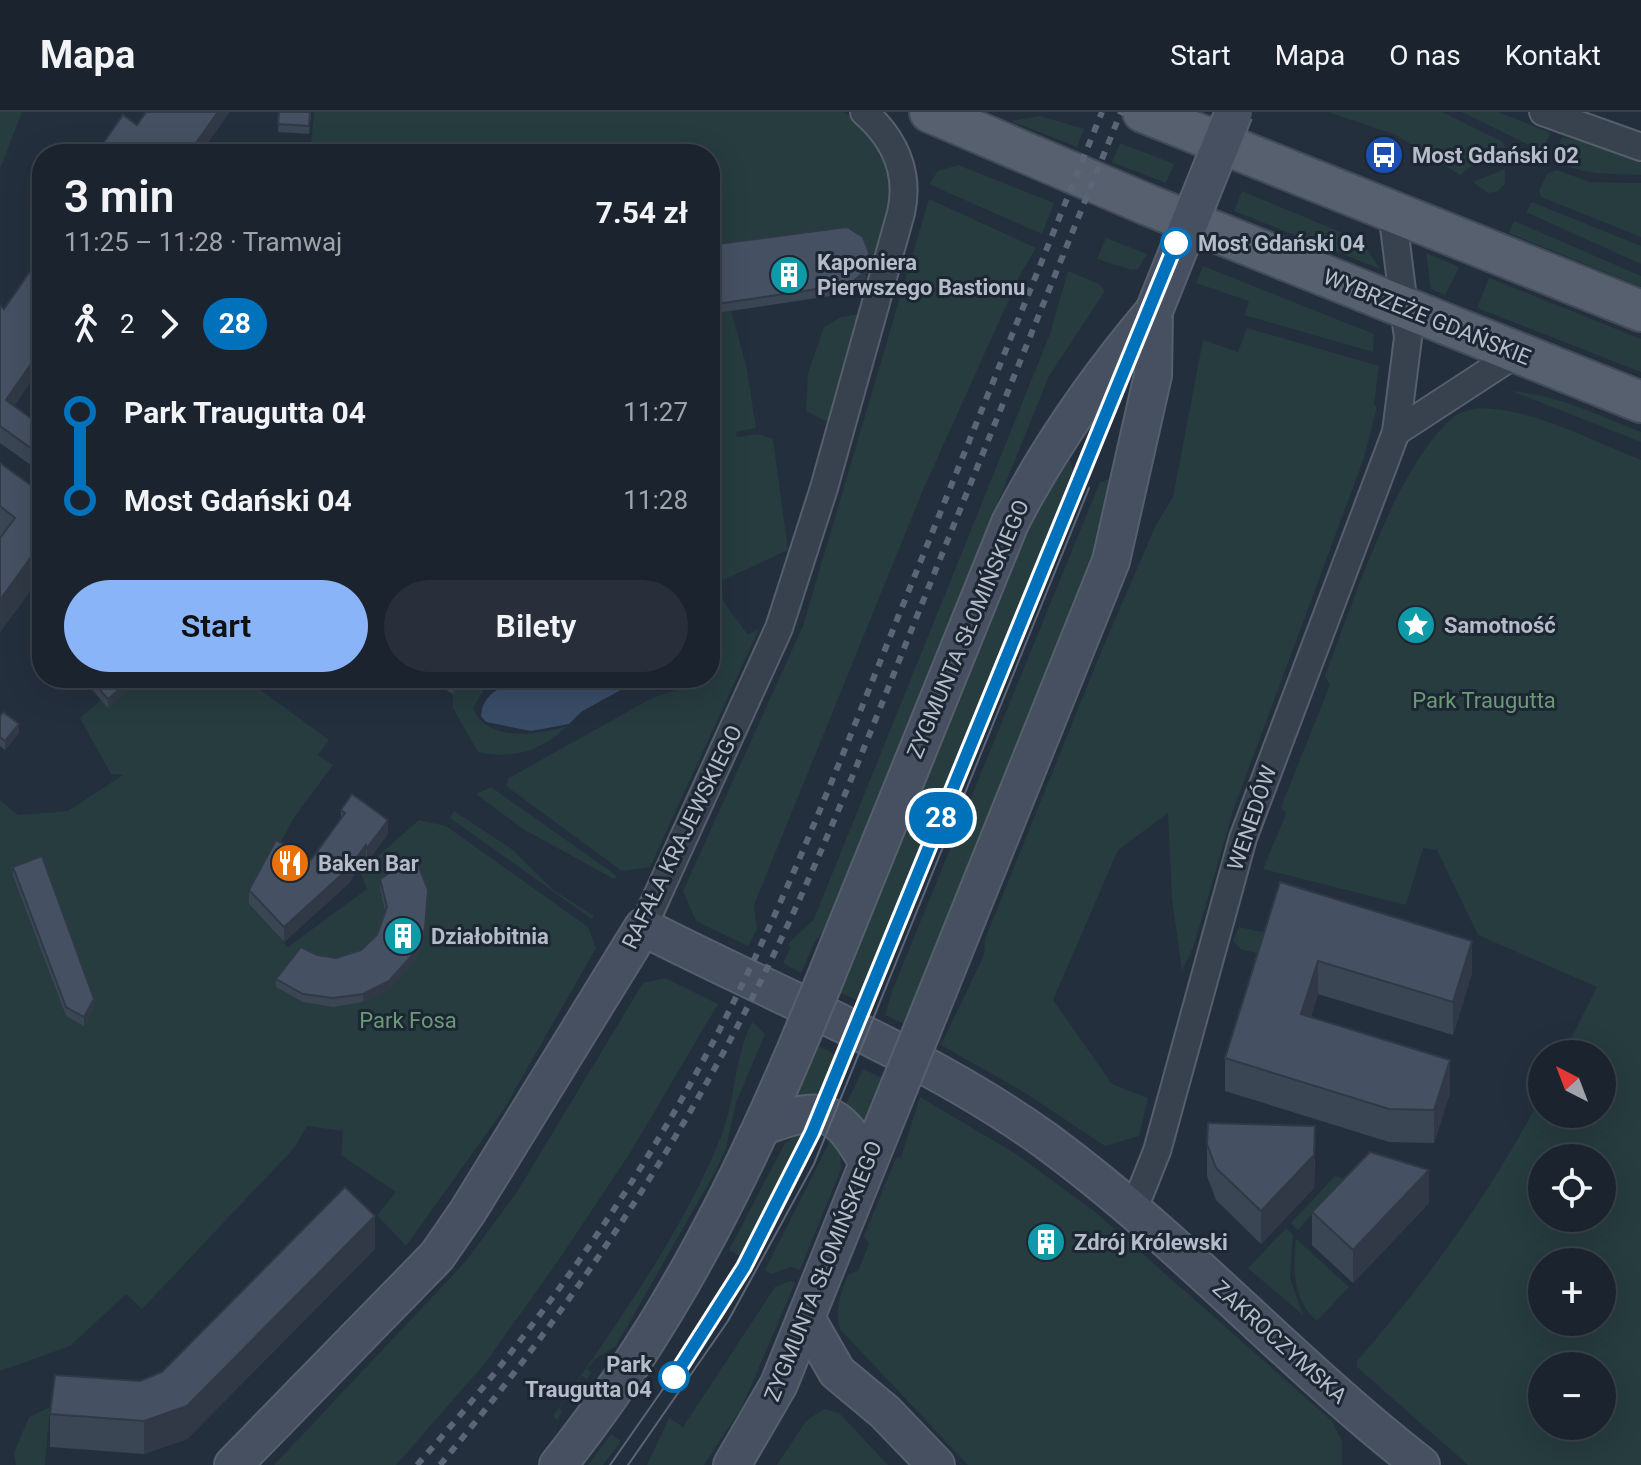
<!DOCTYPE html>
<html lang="pl">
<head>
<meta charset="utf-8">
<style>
  :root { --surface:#1b232e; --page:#282f3a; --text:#f1f3f6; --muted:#a0a4aa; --line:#39404a; --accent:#8ab4f8 }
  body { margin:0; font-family:Roboto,sans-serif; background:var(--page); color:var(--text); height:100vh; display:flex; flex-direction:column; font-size:30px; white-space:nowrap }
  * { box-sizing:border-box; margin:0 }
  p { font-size:26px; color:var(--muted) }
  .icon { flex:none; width:44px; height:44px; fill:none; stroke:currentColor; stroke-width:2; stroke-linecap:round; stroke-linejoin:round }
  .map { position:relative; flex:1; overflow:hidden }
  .side { position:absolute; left:32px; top:32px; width:688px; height:544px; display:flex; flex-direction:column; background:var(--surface); border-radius:32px; box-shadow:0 8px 32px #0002,0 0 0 2px var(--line) }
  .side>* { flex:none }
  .badge { padding:0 16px; border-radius:26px; font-size:28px; line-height:52px }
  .needle { width:52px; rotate:318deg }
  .fabs { position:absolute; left:1528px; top:928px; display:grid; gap:16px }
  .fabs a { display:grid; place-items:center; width:88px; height:88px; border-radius:50%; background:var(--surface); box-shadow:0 8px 32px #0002,0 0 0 2px var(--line); font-size:40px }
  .map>.badge { position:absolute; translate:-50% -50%; box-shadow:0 0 0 4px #fff }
  .legs { display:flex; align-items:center; gap:12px; height:88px; padding:0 32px; font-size:26px }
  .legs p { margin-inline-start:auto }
  .summary { display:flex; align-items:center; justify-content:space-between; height:136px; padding:0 32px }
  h1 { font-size:44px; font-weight:600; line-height:60px }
  .button { display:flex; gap:16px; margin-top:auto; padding:16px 32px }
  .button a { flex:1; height:92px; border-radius:48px; background:var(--accent); color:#111; font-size:32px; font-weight:600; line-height:92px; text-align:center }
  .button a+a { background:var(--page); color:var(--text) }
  ul { padding:0 32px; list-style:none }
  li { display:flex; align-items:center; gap:28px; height:88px; font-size:30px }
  li i { display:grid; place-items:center; width:12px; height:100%; margin:0 10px; background:currentColor }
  li i::after { content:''; width:20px; height:20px; margin:-10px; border:6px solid; border-radius:50%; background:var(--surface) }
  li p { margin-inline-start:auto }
  li:first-child i { background:linear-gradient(#0000 50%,currentColor 0) }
  li:last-child i { background:linear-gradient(currentColor 50%,#0000 0) }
  header { display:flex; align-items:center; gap:48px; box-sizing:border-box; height:112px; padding:0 40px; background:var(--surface); border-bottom:2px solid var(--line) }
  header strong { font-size:38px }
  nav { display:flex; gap:44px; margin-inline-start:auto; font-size:28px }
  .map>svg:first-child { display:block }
</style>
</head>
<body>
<header>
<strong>Mapa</strong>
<nav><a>Start</a><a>Mapa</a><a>O nas</a><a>Kontakt</a></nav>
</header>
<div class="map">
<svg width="1641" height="1353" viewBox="0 0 1641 1353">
  <rect width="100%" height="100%" fill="#242f3e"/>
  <g fill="#263c3f" fill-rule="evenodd">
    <polygon points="0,0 22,0 0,57"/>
    <path d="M314,0H843C906,34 891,88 876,146L710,141V42H310Z"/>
    <polygon points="1328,0 1442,0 1503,30 1505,38 1474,52 1460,63 1396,23"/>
    <polygon points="1462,0 1498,0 1551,21 1544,35 1537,37"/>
    <polygon points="1040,4 1084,17 1077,35 1011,9"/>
    <path d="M1562,25L1601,34L1641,48V63C1618,61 1568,66 1556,42Z"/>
    <polygon points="1120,31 1174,52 1166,71 1112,50"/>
    <polygon points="958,53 1054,91 1042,122 929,72 938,59"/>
    <polygon points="1505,57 1505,72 1498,79 1488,81 1473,70"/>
    <polygon points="1557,58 1590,70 1641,71 1641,125 1541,85 1539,79 1547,62"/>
    <polygon points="1242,79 1362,129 1380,157 1234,99"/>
    <polygon points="929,87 1036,136 1020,163 923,378 754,793 757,817 748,834 696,809 683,779 803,514"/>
    <polygon points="1532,90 1641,134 1641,152 1526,100"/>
    <polygon points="1514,109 1641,164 1641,175 1509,121"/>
    <polygon points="1106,126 1147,142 1138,157 1132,158 1097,147"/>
    <polygon points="1426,141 1459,155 1445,183 1431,177"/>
    <polygon points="1203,154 1374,222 1373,240 1244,203 1249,189 1196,171"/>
    <polygon points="1068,159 1099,172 1105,179 1049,264 825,817 814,831 801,861 783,851 791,835 788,832 814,807 1050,222"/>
    <polygon points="1489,166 1641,227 1641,260 1477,196"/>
    <polygon points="731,199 746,253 756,316 736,320 737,325 757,322 773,327 788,438 721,469 723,489 748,523 759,517 650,755 622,759 506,674 509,666 652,586 687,574 661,566 710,566 710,202"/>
    <polygon points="860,202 829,311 806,299 808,261 824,215 841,205"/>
    <polygon points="1247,216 1379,254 1374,292 1377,295 1364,346 1234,696 1194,833 1182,859 1172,787 1168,701 1118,738 1053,888 1112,972 1148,986 1139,1024 1105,1034 1027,982 941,933 984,843 985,827 1103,535 1156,413 1173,385 1203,228 1238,240"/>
    <path d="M1512,279C1557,283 1598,303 1641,320V330Z"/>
    <path d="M1479,296C1535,297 1590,328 1641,348V1353H1468L1357,1255V1249C1431,1164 1489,1083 1542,983V1002H1602V942H1563L1597,875L1478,823L1437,738L1423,736L1406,793L1263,757L1286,702L1281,695L1330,573L1325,564C1352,494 1397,350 1455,304C1461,299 1471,298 1479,296ZM1542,1046H1602V1106H1542ZM1602,1150V1210H1542V1150ZM1602,1254V1314H1542V1254Z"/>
    <polygon points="1069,344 1073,359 858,889 837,879 1039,388"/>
    <polygon points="1113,366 1096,448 906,913 885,903 892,879 1100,370"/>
    <path d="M141,566H233L240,577L238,566H244L329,628L318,643L333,653L293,707L249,792L288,835L367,777L360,760L419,708L446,714L588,815L596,836L504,997L406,1134L377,1103L396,1080L341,1043L343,1019L307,1014L295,1035L142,1197L126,1182L70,1234L0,1259V688L18,703L68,699L123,663L111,662L80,606L101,588L109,595ZM13,764H14L84,913L66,904Z"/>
    <path d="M490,566H510L484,577L473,596C487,631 538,623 567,614C540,640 514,647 478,640L453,596V582Z"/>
    <polygon points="491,675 617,764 614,767 523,717 476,682"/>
    <polygon points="454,699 513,738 553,778 594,804 592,807 450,706"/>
    <polygon points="1239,815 1267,821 1261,842 1240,837 1233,829"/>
    <polygon points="665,866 718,892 630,1041 558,1149 486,1250 396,1353 274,1353 466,1149 517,1080 643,871"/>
    <path d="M752,910L765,922L736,991L726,1036L715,1060L616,1234L595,1247L587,1257L591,1261L587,1267L582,1264L559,1297L562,1300L557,1308L553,1304C614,1215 682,1123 722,1022C736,985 734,946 752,910Z"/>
    <polygon points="816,933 836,943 824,983 794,984"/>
    <polygon points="863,957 884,967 866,1013 846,992"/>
    <path d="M920,985L1016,1042L1094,1099L1332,1309L1342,1329V1353H968L840,1217C834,1198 841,1181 848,1163L858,1159L869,1132L864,1124L896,1046L901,1045Z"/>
    <polygon points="808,1018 743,1146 729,1138 785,1031"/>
    <polygon points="831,1027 840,1041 841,1057 800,1158 791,1155 771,1162 765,1158"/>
    <polygon points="1335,1064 1351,1069 1333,1079 1298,1118 1291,1111"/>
    <polygon points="1286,1116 1293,1122 1290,1166 1303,1203 1248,1156"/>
    <path d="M1296,1127L1349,1175L1317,1209C1292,1187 1293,1157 1296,1127Z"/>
    <polygon points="790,1169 795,1171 742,1295 704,1353 647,1353 669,1306 683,1315 775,1175"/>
    <polygon points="50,1295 45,1353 16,1353 14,1341 29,1305"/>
    <polygon points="824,1297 839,1301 888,1353 777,1353 806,1309"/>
    <polygon points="611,1322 621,1329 603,1353 588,1353"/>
  </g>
  <path fill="#394c67" d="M524,566H642L581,600L569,612L531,619L486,610L481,604C483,579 504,575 524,566Z"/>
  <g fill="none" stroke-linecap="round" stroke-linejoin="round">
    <g stroke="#565f6c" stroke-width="30">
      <g id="street">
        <polyline points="1543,0 1641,35"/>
        <polyline points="1396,320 1517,241"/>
        <path d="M643,815L779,516L824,376L901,101C910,61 895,27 864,0"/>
        <polyline points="1133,1099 1157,1039 1243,726 1396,320 1408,226 1392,99"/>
      </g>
    </g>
    <g stroke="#565f6c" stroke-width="40">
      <g id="secondary">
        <path d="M823,872L1010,411C1049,335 1099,264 1154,199"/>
        <polyline points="921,921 1111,449 1153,263 1154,199"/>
        <path d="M764,1014C823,992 837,996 868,1051"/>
        <polyline points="806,1206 837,1260 885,1300 936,1353"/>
        <path d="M233,1353L437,1144L468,1099L643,815C774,883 926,942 1045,1028C1179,1126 1290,1251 1421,1353"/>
        <path d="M558,1353C662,1223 737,1078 801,925"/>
        <polyline points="732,1353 779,1272 899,975"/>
      </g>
    </g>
    <g stroke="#414a57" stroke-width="44">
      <g id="primary">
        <polyline points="930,0 1148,93 1641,290"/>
        <polyline points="1143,0 1641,199"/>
      </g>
    </g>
    <use href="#street" stroke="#38414e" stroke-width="26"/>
    <use href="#secondary" stroke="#465061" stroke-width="36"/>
    <use href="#primary" stroke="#56606e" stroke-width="40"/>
    <g stroke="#5a6575" stroke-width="2">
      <polyline points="1159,201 1240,0"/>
      <polyline points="610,1353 716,1201 802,1045 1099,320"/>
      <polyline points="628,1353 728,1209 814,1052 1089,376"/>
    </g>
    <g stroke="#5a6575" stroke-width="6" stroke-dasharray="8 8" stroke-linecap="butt">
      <path d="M417,1353C536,1219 640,1072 722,913C793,774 848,628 907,483C972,322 1037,161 1102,0"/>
      <path d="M440,1353C554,1217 653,1074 736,917C807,784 861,643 917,504C985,336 1053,168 1121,0"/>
    </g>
    <g stroke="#565f6c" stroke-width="40" stroke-linecap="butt">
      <g id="secondary-bridge">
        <polyline points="1154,199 1234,0"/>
        <polyline points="801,925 823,872"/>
        <polyline points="899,975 921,921"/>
      </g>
    </g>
    <use href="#secondary-bridge" stroke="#465061" stroke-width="36"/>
  </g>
  <g fill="#3b4654">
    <polygon points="279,0 311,0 309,22 278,20"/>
    <polygon points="137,13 200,42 104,42 104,30"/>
    <polygon points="710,133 869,149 865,168 850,181 710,202"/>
    <polygon points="0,194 42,253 14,294 35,309 42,300 42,361 0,331"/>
    <polygon points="0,351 42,381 42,463 0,520"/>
    <polygon points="88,566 141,566 108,596 88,573"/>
    <polygon points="426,566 474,566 474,572 453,582"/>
    <polygon points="0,604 19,621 5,638 0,634"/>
    <polygon points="341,698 388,722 367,750 366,747 349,771 284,830 249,792 249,778 311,748 341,707"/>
    <polygon points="13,755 94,896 84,914 66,904 13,764"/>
    <polygon points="380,767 428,787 425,825 414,850 389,878 363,890 333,895 303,890 276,875 276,867 317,843 336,846 361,838 377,823 385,799 380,776"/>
    <polygon points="1280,770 1472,861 1453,923 1318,882 1311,905 1450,981 1434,1031 1389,1030 1225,979 1225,946"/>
    <polygon points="1207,1032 1315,1047 1314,1076 1261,1132 1216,1088 1207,1064"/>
    <polygon points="1429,1091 1353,1171 1312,1133 1312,1100"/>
    <polygon points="375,1137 187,1327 144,1342 50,1335 50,1302 162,1260"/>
  </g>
  <g fill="#303945">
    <polygon points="218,0 230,0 200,42 188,42"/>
    <polygon points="869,141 869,149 865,168 850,181 850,172"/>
    <polygon points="42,236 42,253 6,305 6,288"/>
    <polygon points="42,430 42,463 0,520 0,488"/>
    <polygon points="132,566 141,566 108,596 108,587"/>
    <polygon points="469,566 474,566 474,572 453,582 453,573"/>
    <polygon points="19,612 19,621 5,638 5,629"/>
    <polygon points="388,708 388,722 367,750 367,736"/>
    <polygon points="366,733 366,747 349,771 284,830 284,815"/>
    <polygon points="428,778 425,825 414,850 389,878 363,890 363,882"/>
    <polygon points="1472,829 1472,861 1453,923 1453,890"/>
    <polygon points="1318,849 1318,882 1301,935 1301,902"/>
    <polygon points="94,887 94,896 84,914 84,905"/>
    <polygon points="1450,948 1450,981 1434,1031 1434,998"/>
    <polygon points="1315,1014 1314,1076 1261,1132 1261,1099"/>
    <polygon points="1429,1058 1429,1091 1353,1171 1353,1138"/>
    <polygon points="375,1104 375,1137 187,1327 144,1342 144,1309"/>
  </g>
  <g fill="#455162" stroke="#303945" stroke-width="2">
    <polygon points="146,0 218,0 188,42 116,42 117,40 104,30 123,3 137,13"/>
    <polygon points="279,0 310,0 309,14 278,12"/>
    <polygon points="847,115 863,125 869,141 865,159 850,172 710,193 710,133"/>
    <polygon points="38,148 42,151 42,236 6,288 35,309 42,300 42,344 0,314 0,194 4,197"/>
    <polygon points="0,351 42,381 42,430 0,488 0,426 15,406 0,394"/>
    <polygon points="89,566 132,566 108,587"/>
    <polygon points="440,566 469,566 453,573"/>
    <polygon points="3,600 19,612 5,629 0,625 0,604"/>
    <polygon points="352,682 388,708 367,736 366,733 349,756 284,815 249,778 276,728 311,748 345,701 341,698"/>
    <polygon points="42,744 94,887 84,905 66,895 13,755"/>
    <polygon points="415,745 428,778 425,816 414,841 389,869 363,882 333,886 303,882 276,867 301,835 317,843 336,846 361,838 377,823 387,795 380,767"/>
    <polygon points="1280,770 1472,829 1453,890 1318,849 1301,902 1450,948 1434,998 1389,997 1225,946"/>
    <polygon points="1208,1011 1315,1014 1314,1043 1261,1099 1216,1056 1207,1032"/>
    <polygon points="1370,1040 1429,1058 1353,1138 1312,1100"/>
    <polygon points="345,1075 375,1104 187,1294 144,1309 50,1302 55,1263 140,1269 162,1260"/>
  </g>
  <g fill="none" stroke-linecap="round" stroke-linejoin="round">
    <g stroke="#fff" stroke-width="18">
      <polyline id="line-1" points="674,1265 744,1155 812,1021 1176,131"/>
    </g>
    <use href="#line-1" stroke="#0072bc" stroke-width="12"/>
  </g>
  <defs>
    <g id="bus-disc" transform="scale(2)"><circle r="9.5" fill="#1a4fb4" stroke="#1d2633"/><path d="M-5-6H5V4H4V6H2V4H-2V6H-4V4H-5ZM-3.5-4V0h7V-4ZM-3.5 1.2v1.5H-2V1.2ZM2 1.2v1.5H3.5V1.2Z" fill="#fff"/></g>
    <g id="building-disc" transform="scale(2)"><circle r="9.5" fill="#0f9aa8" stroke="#1d2633"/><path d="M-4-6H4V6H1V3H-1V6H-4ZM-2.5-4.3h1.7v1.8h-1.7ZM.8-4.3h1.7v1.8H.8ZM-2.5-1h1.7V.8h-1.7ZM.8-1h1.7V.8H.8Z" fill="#fff"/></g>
    <g id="sight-disc" transform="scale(2)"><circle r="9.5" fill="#0f9aa8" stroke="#1d2633"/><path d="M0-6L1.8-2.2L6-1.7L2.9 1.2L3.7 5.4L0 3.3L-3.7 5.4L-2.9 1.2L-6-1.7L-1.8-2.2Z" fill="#fff"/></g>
    <g id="restaurant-disc" transform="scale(2)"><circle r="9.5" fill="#e8710a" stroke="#1d2633"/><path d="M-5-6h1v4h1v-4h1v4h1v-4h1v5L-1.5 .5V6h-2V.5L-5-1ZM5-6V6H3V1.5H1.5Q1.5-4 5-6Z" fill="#fff"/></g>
  </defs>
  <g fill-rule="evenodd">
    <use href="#bus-disc" x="1384" y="43"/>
    <use href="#building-disc" x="789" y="163"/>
    <use href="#sight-disc" x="1416" y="513"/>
    <use href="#restaurant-disc" x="290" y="751"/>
    <use href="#building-disc" x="403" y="824"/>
    <use href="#building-disc" x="1046" y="1130"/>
  </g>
  <g fill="#fff" stroke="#0072bc" stroke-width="4">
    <circle cx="1176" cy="131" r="14"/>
    <circle cx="674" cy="1265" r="14"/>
  </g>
  <g text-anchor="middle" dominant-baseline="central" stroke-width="6" stroke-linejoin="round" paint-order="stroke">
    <g font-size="22" font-weight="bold" fill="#b4bcc9" stroke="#1d2633" text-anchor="start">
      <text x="1412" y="43">Most Gdański 02</text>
      <text x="817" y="150">Kaponiera<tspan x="817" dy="25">Pierwszego Bastionu</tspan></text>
      <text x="1444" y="513">Samotność</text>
      <text x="318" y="751">Baken Bar</text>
      <text x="431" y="824">Działobitnia</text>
      <text x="1074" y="1130">Zdrój Królewski</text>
    </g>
    <g font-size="22" font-weight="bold" fill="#b4bcc9" stroke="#1d2633" text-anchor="start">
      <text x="1198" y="131">Most Gdański 04</text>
      <text x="652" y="1252" text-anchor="end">Park<tspan x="652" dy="25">Traugutta 04</tspan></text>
    </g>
    <g font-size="22" fill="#b4bcc9" stroke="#1d2633">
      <text transform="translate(1427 205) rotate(22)">WYBRZEŻE GDAŃSKIE</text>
      <text transform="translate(968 517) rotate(-67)">ZYGMUNTA SŁOMIŃSKIEGO</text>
      <text transform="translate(1252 706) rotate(-71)">WENEDÓW</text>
      <text transform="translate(682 725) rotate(-64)">RAFAŁA KRAJEWSKIEGO</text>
      <text transform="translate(823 1159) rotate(-68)">ZYGMUNTA SŁOMIŃSKIEGO</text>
      <text transform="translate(1280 1230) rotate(42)">ZAKROCZYMSKA</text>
    </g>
    <g font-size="22" fill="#6b9a76" stroke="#1d2633">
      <text x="1484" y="588">Park Traugutta</text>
      <text x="408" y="908">Park Fosa</text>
    </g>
  </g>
</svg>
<div class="fabs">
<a><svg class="needle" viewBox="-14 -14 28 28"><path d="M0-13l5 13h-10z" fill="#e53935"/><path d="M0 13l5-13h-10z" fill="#a0a4aa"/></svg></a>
<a><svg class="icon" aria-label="locate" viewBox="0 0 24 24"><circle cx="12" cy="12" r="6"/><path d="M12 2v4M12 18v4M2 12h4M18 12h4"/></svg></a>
<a>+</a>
<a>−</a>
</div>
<b class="badge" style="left:941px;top:706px;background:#0072bc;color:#fff">28</b>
<section class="side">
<div class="summary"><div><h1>3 min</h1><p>11:25 – 11:28 · Tramwaj</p></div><b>7.54 zł</b></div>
<div class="legs"><svg class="icon" aria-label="walk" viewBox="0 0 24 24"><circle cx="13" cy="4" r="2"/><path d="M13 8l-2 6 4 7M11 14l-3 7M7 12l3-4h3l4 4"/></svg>2<svg class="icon" aria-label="forward" viewBox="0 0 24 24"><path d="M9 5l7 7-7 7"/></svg><b class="badge" style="background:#0072bc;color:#fff">28</b></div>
<ul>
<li><i style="color:#0072bc"></i><b>Park Traugutta 04</b><p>11:27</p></li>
<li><i style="color:#0072bc"></i><b>Most Gdański 04</b><p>11:28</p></li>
</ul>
<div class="button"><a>Start</a><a>Bilety</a></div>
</section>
</div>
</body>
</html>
